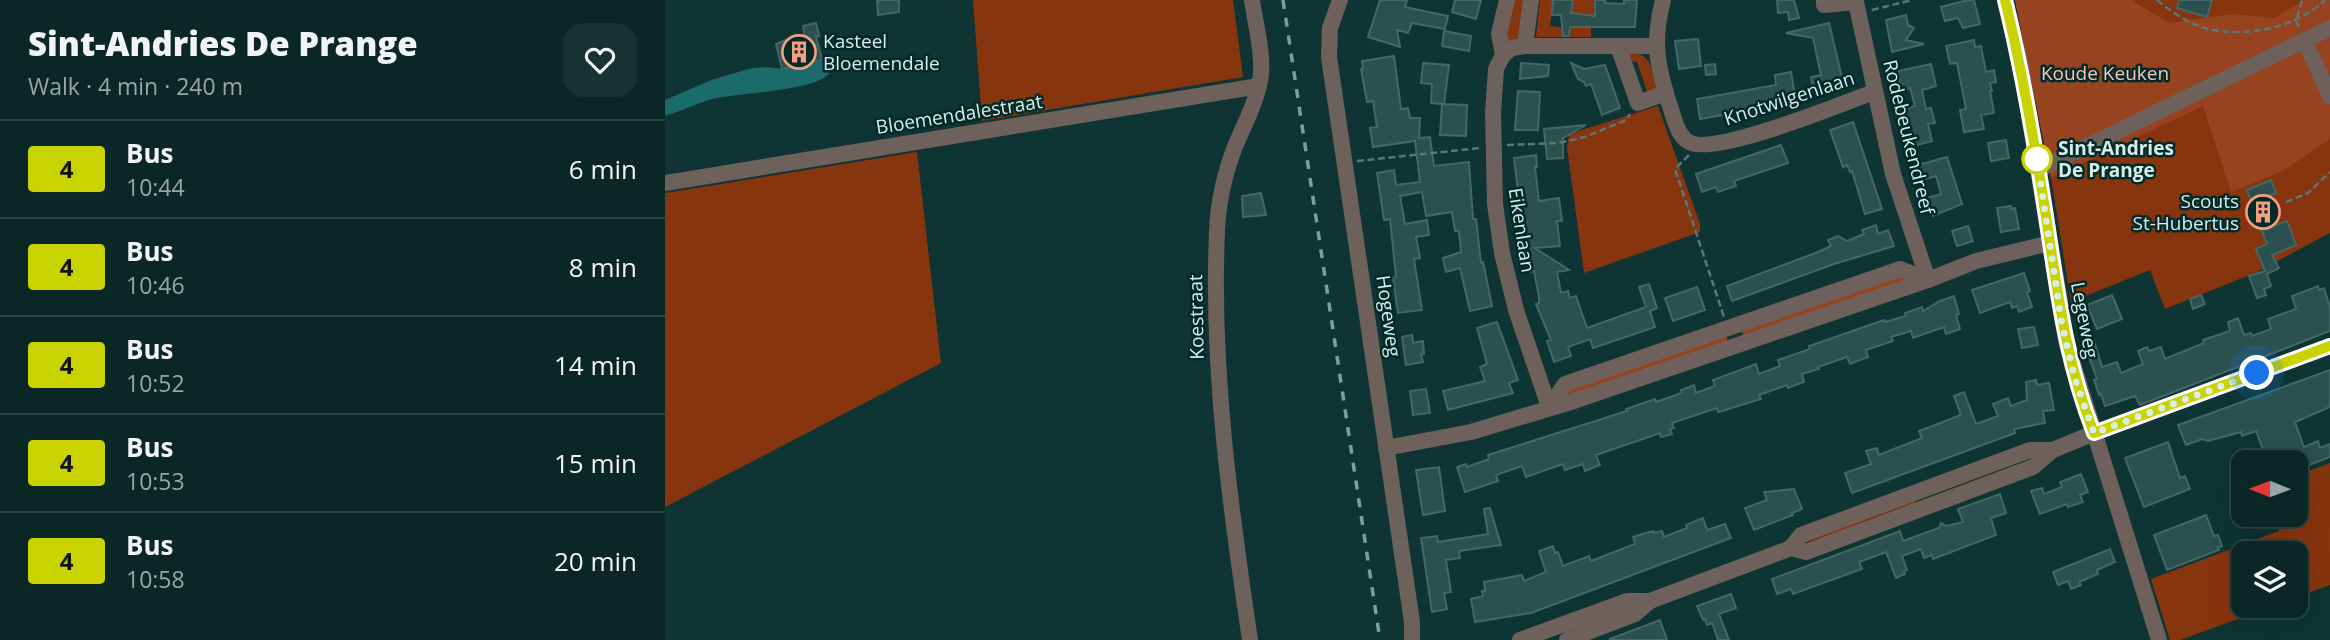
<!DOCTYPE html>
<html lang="en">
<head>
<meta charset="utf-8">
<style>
  :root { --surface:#0a2726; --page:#183332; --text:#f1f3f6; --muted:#99a5a7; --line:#2a4443 }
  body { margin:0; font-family:"Open Sans",sans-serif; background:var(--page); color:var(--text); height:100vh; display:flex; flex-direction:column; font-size:26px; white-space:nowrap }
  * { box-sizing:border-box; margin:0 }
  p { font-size:23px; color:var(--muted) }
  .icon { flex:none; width:38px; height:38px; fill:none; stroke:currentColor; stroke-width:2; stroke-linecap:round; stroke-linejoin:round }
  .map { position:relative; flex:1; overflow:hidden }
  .drawer { display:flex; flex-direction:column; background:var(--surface); width:665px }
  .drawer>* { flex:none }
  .badge { padding:0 14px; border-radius:5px; font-size:24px; line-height:46px }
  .needle { width:46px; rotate:271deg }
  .tools { position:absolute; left:1566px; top:450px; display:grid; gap:14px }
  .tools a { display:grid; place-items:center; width:77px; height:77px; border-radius:14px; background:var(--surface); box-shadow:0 7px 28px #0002,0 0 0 2px var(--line); font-size:35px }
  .you { position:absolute; width:35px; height:35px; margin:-18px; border:5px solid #fff; border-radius:50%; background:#1a73e8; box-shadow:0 0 0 10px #1a73e833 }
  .map>.badge { position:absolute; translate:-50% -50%; box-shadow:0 0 0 4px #fff }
  .round { display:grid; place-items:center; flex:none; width:74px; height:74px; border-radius:21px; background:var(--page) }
  .overview { display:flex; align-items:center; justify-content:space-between; height:119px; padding:0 28px }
  h1 { font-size:33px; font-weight:800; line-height:52px }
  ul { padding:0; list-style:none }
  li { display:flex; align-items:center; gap:21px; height:98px; padding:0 28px; border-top:2px solid var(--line) }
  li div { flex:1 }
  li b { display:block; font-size:26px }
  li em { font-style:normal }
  li .badge { min-width:77px; font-weight:700; text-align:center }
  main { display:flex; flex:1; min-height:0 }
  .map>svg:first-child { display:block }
</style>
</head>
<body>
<main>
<section class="drawer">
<div class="overview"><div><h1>Sint-Andries De Prange</h1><p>Walk · 4 min · 240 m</p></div><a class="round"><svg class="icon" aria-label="heart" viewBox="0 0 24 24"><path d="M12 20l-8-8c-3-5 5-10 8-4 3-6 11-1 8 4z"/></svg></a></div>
<ul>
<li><span class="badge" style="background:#c8d300;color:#111">4</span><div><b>Bus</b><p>10:44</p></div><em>6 min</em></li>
<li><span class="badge" style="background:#c8d300;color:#111">4</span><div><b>Bus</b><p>10:46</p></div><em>8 min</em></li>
<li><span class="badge" style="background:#c8d300;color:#111">4</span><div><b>Bus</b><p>10:52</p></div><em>14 min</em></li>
<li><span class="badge" style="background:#c8d300;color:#111">4</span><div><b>Bus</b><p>10:53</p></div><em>15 min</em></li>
<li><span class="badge" style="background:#c8d300;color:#111">4</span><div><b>Bus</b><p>10:58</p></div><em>20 min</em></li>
</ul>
</section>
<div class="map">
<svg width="1665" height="640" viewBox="0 0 1665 640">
  <rect width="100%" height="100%" fill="#0e3433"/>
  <g fill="#87350e">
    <polygon points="308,0 568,0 578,77 317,121"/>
    <polygon points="848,0 861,0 856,35 853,40 846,42 842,39 842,20"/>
    <polygon points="875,0 888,0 885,26 903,28 908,0 929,0 929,16 919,27 926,27 926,37 871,37"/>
    <polygon points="1350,0 1665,0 1665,233 1592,272 1500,309 1485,270 1406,302 1386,178"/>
    <path d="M963,53C989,53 985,69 992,90L983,94L972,62L964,61Z"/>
    <polygon points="993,106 1035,224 1035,232 919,273 902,147 904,134"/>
    <polygon points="252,152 276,363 0,507 0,193"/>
    <polygon points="1665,463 1665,585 1631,597 1631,553 1578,553 1578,606 1609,606 1515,640 1505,640 1486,579 1614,531 1608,515 1631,514 1631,476"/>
    <polygon points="1249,499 1251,504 1247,508 1242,506 1200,521 1198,526 1139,543 1140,538"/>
  </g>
  <g fill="#97431f">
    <polygon points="1350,0 1469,0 1471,3 1504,23 1569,14 1610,18 1639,0 1665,0 1665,139 1618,171 1566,192 1538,106 1386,178"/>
    <polygon points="1232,275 1239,278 1239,282 1078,335 1077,330"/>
    <polygon points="1061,335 1063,342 902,396 901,389"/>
  </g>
  <path fill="#1a6b69" d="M157,60L162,65L164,73C153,91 70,93 47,99C31,104 16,111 0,116V100L46,80L87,68L103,67L117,69Z"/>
  <g fill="#2c504f" stroke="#436866" stroke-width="2">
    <polygon points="212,0 234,0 234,12 213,15"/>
    <polygon points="715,0 742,0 740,7 783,16 780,29 747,23 743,33 732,30 735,47 703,37"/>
    <polygon points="790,0 816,0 811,19 787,12"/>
    <polygon points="888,0 908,0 906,13 930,16 930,0 940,0 940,3 959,4 959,0 972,0 970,27 905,27 904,36 898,36 896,15 887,15"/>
    <polygon points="1112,0 1129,0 1134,18 1124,20 1123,12 1113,13"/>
    <polygon points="1303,0 1309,0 1315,24 1298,28 1293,18 1280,21 1276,7"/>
    <polygon points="1514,0 1547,0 1542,17 1512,8"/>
    <polygon points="1241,15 1243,25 1249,28 1241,40 1259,44 1227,52 1221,20"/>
    <polygon points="151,23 154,36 151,36 157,60 117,69 111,44 123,39 126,40 140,37 138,26"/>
    <polygon points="1164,23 1179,86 1153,92 1153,89 1148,90 1146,77 1156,75 1148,38 1121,33"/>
    <polygon points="779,31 806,36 804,51 777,46"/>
    <polygon points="1033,39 1036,66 1014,69 1010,41"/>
    <polygon points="1309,40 1310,47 1316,46 1321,72 1329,70 1331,82 1325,83 1327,91 1325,91 1329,113 1316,115 1319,129 1299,132 1295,110 1301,109 1292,63 1285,64 1281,46"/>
    <polygon points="729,56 736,109 743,108 745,118 755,118 754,138 765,137 769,166 804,162 808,219 811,219 816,263 818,262 827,306 805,311 795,268 781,272 778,258 796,252 794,231 790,231 787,212 761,216 757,192 735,196 740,224 762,220 764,235 751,237 755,258 749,259 757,310 733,313 728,278 731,277 725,219 719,220 712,173 729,170 731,185 755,182 750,141 708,147 705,128 712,127 708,101 702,102 696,69 698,69 697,61"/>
    <polygon points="758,63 784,65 779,104 802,105 801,136 775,135 777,104 766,103 767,84 756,83"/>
    <polygon points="856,63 884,65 883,76 855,79"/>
    <polygon points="906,63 919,69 940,65 955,108 937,115 926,84 921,86 919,82 913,79"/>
    <polygon points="1050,64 1051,74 1041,75 1040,65"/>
    <polygon points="1266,64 1271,86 1257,90 1261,109 1266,108 1270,123 1263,124 1267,141 1248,146 1240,109 1250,106 1245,88 1236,90 1233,71"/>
    <polygon points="1126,72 1131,102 1035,119 1032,99 1111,85 1110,75"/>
    <polygon points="853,91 875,92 873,130 850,130"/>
    <polygon points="1188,122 1217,209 1200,214 1187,171 1185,172 1182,165 1178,167 1165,130"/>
    <polygon points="921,125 898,138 898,158 882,159 879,129"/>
    <polygon points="1341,140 1344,158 1326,161 1323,143"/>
    <polygon points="1116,145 1123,163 1069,181 1071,186 1053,192 1051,187 1037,192 1031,174"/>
    <polygon points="871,155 872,167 870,167 874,201 894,198 897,221 892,221 895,246 870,248 904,270 892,272 896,293 903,291 905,298 911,296 922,328 981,307 974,287 984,284 992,308 985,311 990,327 928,348 925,339 903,347 906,356 889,362 882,341 886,340 871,304 874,303 874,297 869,271 865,272 859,241 849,158"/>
    <polygon points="1282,157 1297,204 1268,216 1262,198 1276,194 1271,176 1257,180 1253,165"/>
    <polygon points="1606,180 1611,193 1600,197 1611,225 1622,221 1631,245 1607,255 1614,268 1602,274 1606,286 1599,289 1601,295 1592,298 1584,276 1600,271 1591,249 1602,244 1582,190"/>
    <polygon points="596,193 601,215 578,217 577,196"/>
    <polygon points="1346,206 1346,209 1350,208 1354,229 1336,232 1332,208"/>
    <polygon points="1211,225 1213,234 1223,230 1229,246 1169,264 1067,301 1062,286 1153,252 1166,246 1163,240 1173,236 1182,241 1199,234 1197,230"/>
    <polygon points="1303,226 1308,241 1292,246 1287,231"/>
    <polygon points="1359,273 1365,291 1362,292 1367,307 1354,312 1352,306 1347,308 1345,302 1315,313 1307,290"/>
    <polygon points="1653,286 1654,290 1659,288 1665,307 1665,331 1475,405 1470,396 1440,406 1436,394 1434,395 1429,380 1432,379 1419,344 1429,341 1437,367 1452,362 1456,373 1478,364 1473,351 1482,347 1484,351 1496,347 1500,359 1539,343 1538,340 1565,331 1563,322 1573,318 1579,335 1586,333 1587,336 1606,329 1603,319 1631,309 1627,296"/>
    <polygon points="1032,287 1040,310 1008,321 1000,298"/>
    <polygon points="1447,295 1457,319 1432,329 1422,305"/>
    <polygon points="1536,295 1540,304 1528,309 1525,299"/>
    <polygon points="1289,296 1294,314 1291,315 1295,329 1281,334 1279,327 1248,338 1246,331 1226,337 1228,341 1201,350 1203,357 1185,364 1182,357 1153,367 1154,369 1137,374 1139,382 1123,388 1122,385 1094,395 1096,399 1057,411 1053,412 1052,408 1007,423 1009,428 1005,429 1007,434 996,437 995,433 931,455 935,465 920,471 918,464 900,470 898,464 861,477 857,466 831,475 833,481 800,492 792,467 801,464 802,467 824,459 823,455 962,411 961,409 990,399 991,402 1017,393 1016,390 1029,385 1031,393 1050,386 1048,380 1091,364 1094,374 1115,366 1113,360 1145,349 1144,346 1219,320 1220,322 1241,316 1240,313 1257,307 1258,311 1275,301"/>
    <polygon points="832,322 853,380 844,383 848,393 783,410 778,391 820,381 815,367 822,364 812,328"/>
    <polygon points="1369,327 1373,345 1357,348 1353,329"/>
    <polygon points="747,335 748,343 758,341 759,354 756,355 758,362 741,365 737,337"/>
    <polygon points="1665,370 1665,407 1630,422 1639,447 1653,441 1655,448 1665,444 1665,457 1631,470 1631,462 1611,462 1610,458 1602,461 1591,431 1577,436 1576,432 1543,441 1537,439 1521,445 1513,425"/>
    <polygon points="1371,380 1372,385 1384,383 1389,410 1378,411 1380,423 1349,429 1350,433 1187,493 1180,473 1206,464 1201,451 1212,448 1214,455 1257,438 1254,431 1296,415 1289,396 1299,392 1311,424 1333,416 1328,404 1343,398 1346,406 1362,400 1361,382"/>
    <polygon points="761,389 765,413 748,415 745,391"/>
    <polygon points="1503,442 1515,478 1520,476 1525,489 1479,507 1460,458"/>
    <polygon points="774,467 780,511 758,515 751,470"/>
    <polygon points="1416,474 1423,492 1415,495 1418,502 1403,507 1402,504 1375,514 1366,491 1377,488 1379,494 1397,487 1395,482"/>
    <polygon points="1129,489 1137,509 1127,513 1128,515 1089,530 1080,508 1102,500 1099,492"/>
    <polygon points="1335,494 1341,513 1326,518 1331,535 1268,559 1267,555 1259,558 1256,549 1237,556 1242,570 1239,571 1240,574 1231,578 1221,552 1194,562 1197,569 1128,594 1126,589 1112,594 1107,579 1235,531 1238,541 1274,528 1276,523 1281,526 1298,522 1293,509"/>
    <polygon points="825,508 836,545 794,551 795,558 781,560 786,592 779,593 782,609 767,612 756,538 772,536 773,542 823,534 819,509"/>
    <polygon points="1541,515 1549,536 1553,535 1557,546 1553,547 1554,550 1502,570 1489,535"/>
    <polygon points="1038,518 1042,530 1060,524 1066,538 866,613 810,622 806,599 818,596 817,591 820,591 819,582 857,575 859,581 881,572 874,551 888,546 890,553 893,552 898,566 924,556 926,561 970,544 968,537 988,531 989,533 997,531 999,537 1022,528 1021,525"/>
    <polygon points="1445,549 1450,562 1432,570 1433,574 1414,582 1416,585 1406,589 1403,581 1393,585 1388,572"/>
    <polygon points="1066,594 1071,608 1054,614 1064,640 1053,640 1047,623 1042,625 1040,619 1038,620 1032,606"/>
    <polygon points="995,620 1002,640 945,640 945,639"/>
  </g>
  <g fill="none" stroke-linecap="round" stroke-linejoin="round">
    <g stroke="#597877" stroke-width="2.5" stroke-dasharray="7 3.5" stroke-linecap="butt">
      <path d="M1492,0C1508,13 1528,27 1549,30C1586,37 1633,26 1660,0"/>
      <polyline points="1207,10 1247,0"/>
      <polyline points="1634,27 1631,21 1637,0"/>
      <polyline points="842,145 893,143 920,137 961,120 965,114"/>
      <polyline points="1024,155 1010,169 1059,317"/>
      <polyline points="692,161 815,148"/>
      <polyline points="1621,202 1643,193 1665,172"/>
    </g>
    <g stroke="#6e605b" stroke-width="16">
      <polyline points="675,0 665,28 664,57 747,622 747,640"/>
      <polyline points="842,0 834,34 838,55 831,69 828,112 830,204 837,253 851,310 884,407"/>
      <path d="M998,0C988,40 991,61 1003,100C1008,113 1011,135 1024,142C1049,157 1178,103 1209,92"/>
      <polyline points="1159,0 1159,5 1191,2 1191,0"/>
      <polyline points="1340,0 1356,66 1402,345 1494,640"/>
      <polyline points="1191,2 1228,174 1263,280"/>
      <polyline points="1640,41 1665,96"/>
      <polyline points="860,46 866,0"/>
      <polyline points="953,46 973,103 1001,93"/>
      <polyline points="838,55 847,48 860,46 991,46"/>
      <polyline points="1373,170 1665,28"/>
      <polyline points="0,183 594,86"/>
      <polyline points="884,407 900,384 1235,269 1263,280"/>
      <polyline points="721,448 806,432 909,401 1263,280 1311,261 1385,243"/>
      <polyline points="1126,548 1141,552 1368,467 1388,450 1429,433 1665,346"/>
      <path d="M585,640C565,505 546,369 552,232C553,202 560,172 571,144C581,121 593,99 596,74C598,50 590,23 587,0"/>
      <polyline points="855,640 962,601 985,601 1126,548 1136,535 1365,450 1388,450"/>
      <polyline points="902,640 970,614 985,601"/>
    </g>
    <polyline stroke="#819c9b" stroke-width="3.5" stroke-dasharray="9 9" stroke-linecap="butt" points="618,0 715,640"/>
  </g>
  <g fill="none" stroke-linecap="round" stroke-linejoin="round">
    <g stroke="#fff" stroke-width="16">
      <path id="line" d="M1340,0C1357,69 1369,139 1380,210C1392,287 1400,360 1429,433L1665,346"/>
    </g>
    <use href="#line" stroke="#c8d300" stroke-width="10"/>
    <polyline stroke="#d8ecea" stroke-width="7" stroke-dasharray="0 12.6" points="1372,159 1397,325 1410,379 1429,433 1592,373"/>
  </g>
  <defs>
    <g id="building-ring" transform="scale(1.75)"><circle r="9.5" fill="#022a29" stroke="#f2a080" stroke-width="1.5"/><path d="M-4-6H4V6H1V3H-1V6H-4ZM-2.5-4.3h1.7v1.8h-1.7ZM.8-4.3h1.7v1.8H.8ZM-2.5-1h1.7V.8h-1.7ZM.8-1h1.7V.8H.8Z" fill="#f2a080"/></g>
  </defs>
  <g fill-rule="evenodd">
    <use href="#building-ring" x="134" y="52"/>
    <use href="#building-ring" x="1598" y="212"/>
  </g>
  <circle fill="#fff" stroke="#c8d300" stroke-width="3.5" cx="1372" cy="159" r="14"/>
  <g text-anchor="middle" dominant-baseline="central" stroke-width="5" stroke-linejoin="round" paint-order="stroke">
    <g font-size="19" fill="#d8ecea" stroke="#022a29" text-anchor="start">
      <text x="158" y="41">Kasteel<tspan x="158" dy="22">Bloemendale</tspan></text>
      <text x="1574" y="201" text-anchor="end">Scouts<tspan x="1574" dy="22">St-Hubertus</tspan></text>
    </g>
    <g font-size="19" fill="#f7c6b4" stroke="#022a29">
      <text x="1440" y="73">Koude Keuken</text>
    </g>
    <g font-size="19" fill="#d8ecea" stroke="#022a29">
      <text transform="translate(1124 98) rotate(-18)">Knotwilgenlaan</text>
      <text transform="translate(294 114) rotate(-9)">Bloemendalestraat</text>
      <text transform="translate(1244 137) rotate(76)">Rodebeukendreef</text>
      <text transform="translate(857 230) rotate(81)">Eikenlaan</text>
      <text transform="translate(724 316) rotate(82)">Hogeweg</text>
      <text transform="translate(531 317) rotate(-91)">Koestraat</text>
      <text transform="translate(1420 320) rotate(79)">Legeweg</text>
    </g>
    <g font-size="19" font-weight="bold" fill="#d8ecea" stroke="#022a29" text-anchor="start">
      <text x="1393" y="148">Sint-Andries<tspan x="1393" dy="22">De Prange</tspan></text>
    </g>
  </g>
</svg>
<div class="tools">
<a><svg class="needle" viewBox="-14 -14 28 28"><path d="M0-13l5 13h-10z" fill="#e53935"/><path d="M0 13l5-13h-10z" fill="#99a5a7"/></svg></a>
<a><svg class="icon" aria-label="layers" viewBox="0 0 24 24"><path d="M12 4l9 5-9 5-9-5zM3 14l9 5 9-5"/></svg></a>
</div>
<div class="you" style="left:1592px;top:373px"></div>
</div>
</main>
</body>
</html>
